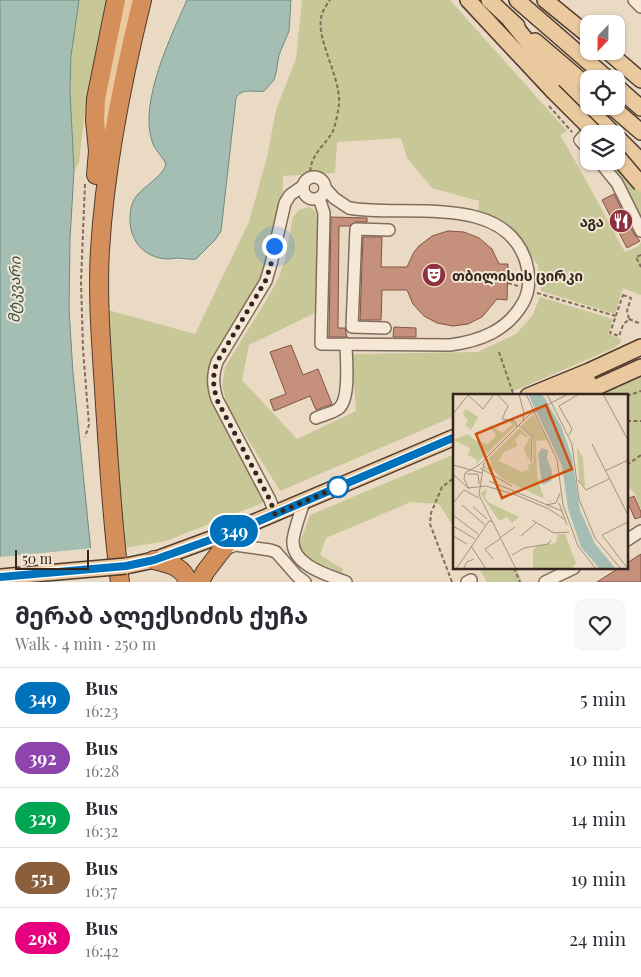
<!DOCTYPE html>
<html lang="en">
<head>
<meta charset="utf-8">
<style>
  :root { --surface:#fff; --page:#f7f7f7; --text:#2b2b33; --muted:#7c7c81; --line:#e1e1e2 }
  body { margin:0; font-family:"Playfair Display","Noto Sans Georgian",serif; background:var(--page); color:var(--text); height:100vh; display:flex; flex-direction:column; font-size:19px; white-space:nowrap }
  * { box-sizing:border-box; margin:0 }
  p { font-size:16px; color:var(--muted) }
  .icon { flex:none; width:28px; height:28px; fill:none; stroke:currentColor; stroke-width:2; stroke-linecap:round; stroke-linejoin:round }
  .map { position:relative; height:582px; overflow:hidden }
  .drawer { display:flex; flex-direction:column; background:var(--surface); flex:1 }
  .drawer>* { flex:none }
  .badge { padding:0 10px; border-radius:16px; font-size:18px; line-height:32px }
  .needle { width:32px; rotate:202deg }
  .buttons { position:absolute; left:580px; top:15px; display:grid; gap:10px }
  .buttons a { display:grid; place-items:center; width:45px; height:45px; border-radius:10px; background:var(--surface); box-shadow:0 1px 4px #0004; font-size:25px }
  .scale { position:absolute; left:15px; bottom:12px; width:74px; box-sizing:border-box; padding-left:5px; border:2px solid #34261e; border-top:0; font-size:14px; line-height:18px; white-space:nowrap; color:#34261e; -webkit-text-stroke:4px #f2e5d2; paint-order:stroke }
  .you { position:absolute; width:25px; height:25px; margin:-12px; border:4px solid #fff; border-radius:50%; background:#1a73e8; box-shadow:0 0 0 8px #1a73e833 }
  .map>.badge { position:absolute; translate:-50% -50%; box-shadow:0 0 0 2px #fff }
  .round { display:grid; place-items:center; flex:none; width:52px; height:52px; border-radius:10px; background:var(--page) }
  .head { display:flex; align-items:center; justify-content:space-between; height:85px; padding:0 15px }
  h1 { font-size:24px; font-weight:700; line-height:38px }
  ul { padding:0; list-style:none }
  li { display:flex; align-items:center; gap:15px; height:60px; padding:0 15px; border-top:1px solid var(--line) }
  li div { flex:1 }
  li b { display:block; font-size:19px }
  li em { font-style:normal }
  li .badge { min-width:55px; font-weight:700; text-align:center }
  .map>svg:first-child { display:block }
</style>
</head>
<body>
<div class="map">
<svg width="641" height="582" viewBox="0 0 641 582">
  <rect width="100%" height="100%" fill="#eadac3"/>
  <g fill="#c8c798">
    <path d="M79,0H109L85,111L79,163L74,170C69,113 68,56 79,0Z"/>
    <path d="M302,0H450L567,131L560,135C583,173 603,213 625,252L639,246L641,242V295L623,288L615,314L541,291L538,265L532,257L513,234L478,214L479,201L432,188L407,158L401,138L337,142L335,173L283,176L282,228L263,278L208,372L207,383L210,401L265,502L166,541L124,548L112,394L108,310L195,334L249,222L267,157L276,110L296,59Z"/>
    <polygon points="617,162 641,191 641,224 608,170"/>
    <polygon points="309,207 314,210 319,219 315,313 249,345 242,380 297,439 356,411 352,354 478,352 516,334 532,316 540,297 613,319 608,334 621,339 621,342 614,348 502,396 455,396 455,416 280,491 228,407 222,386 225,367 267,299 279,277 285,260 293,217 299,210"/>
    <polygon points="641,373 641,510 635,494 627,486 627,396 592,396"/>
    <polygon points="455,454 455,529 439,504 411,502 326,538 320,555 343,569 342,573 308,558 299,545 310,515"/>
    <polygon points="479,568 516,568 522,582 487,582"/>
  </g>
  <g fill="#a5beb3" stroke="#6d8b80">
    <polygon points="0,0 79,0 71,56 70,91 74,170 70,239 69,309 73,373 94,582 0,582"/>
    <path d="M187,0H291L289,31L279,55L276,73L274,80L264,91C254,93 242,87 236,98L221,231L215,240L196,259C190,260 183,258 177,258C174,258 172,259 169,259C146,259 130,242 130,220C130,212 131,204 135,198C143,186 163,177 166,164C162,156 154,149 152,141C139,102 171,36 187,0Z"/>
  </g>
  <polygon fill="#eadac3" points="93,548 96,582 0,582 0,557"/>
  <g fill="#c6917c" stroke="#815443">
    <polygon points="614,194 634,234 640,241 627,248 602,200"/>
    <polygon points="331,217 367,218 367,222 356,222 349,226 339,226 338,328 345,328 347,337 329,337"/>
    <polygon points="448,231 464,232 479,238 492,249 499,264 508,264 507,300 497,299 482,317 468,324 453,326 437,323 424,316 413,304 407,290 382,290 381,320 360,320 363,237 382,237 381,267 407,267 414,252 419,246 432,236"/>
    <polygon points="394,327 416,328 416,337 393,337"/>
    <polygon points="291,345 303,375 318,369 332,404 316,410 310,396 274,411 270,400 286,394 270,352"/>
    <polygon points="634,496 641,512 641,517 635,519 627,501 627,499"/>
    <polygon points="641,554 641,582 597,582 619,568 627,568 627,563"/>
  </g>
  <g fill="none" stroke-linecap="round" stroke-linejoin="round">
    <g stroke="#836c5b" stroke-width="14">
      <g id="minor">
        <polyline points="634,0 641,7"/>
        <polyline points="589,150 580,140 594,124"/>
        <polyline points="599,161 617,183 641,231"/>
        <circle cx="314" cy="188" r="11"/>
        <path d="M319,198L324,213L321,344L450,345C480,341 507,331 523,303C530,291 530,275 526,262C505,192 403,218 349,208L334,198L325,188"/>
        <polyline points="385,328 352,327 356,229 389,230"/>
        <path d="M316,418C323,415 332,413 338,409C351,400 346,359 346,344"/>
        <path d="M304,502C300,514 295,527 293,540C291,565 328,575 346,582"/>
        <path d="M275,514L270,500L217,399C213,386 212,376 217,362L266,281L271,264L285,203L290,195L303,186"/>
        <polyline points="627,540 641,531"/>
        <polyline points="224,550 235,545 270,550 276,552 297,576 305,582"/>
        <polyline points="467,582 471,580"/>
        <polyline points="545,582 574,568"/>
      </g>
    </g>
    <g stroke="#513b2f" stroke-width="18">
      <g id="major">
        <polyline points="468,0 553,91"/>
        <polyline points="489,0 517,26"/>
        <polyline points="517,0 608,79"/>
        <polyline points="545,0 589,36"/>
        <polyline points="510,20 551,71 614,134"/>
        <polyline points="535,41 589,87"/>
        <polyline points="607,51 641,80"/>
        <polyline points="616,86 641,108"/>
        <polyline points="611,106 641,132"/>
        <polyline points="616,136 635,155 641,165"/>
        <polyline points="101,140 130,0"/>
        <polyline points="579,395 641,367"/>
        <polyline points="528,396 589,371 641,347"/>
        <polyline points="558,396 588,381"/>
        <polyline points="126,566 154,560 238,529 455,437"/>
      </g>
    </g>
    <g stroke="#513b2f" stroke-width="20">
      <g id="highway">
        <polyline points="96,175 98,151 95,120 96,99 116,0"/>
        <path d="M154,560C169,564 183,566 188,582"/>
        <path d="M120,582C112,523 109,464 105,405C102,353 97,301 100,250C105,166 122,81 142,0"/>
        <polyline points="200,582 205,572 238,529"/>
      </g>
    </g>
    <g stroke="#836c5b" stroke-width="2" stroke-dasharray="4 2.5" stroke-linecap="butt">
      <polyline points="549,106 572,132"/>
      <path d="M310,178C309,154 323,149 333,131C336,123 338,112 339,104C341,76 314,37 322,14C324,9 327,4 330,0"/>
      <polyline points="85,184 81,281 83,349 89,425 85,437"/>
      <polyline points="641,255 636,257 641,267"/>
      <polyline points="508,283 518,286"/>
      <polyline points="537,293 616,316"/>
      <polygon points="623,295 631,298 627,311 629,319 623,325 619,336 610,333"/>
      <polyline points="629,319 641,324"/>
      <polyline points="499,352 514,396"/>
      <polyline points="627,396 641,391"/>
      <polyline points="627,421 641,421"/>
      <polyline points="627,465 641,455"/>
      <polyline points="514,568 520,582"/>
      <polyline points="452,582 430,524 431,513 442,487 455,477"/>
    </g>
    <use href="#minor" stroke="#f6e8d6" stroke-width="11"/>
    <use href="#major" stroke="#ebc99e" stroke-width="15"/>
    <use href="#highway" stroke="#d48f5a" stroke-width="18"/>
    <g stroke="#513b2f" stroke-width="18" stroke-linecap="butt">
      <g id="major-bridge">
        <polyline points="553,91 596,134"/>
        <polyline points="616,155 641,184"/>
        <polyline points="0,577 126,566"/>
      </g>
    </g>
    <use href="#major-bridge" stroke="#ebc99e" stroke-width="15"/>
  </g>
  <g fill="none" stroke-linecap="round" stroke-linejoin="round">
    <g stroke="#fff" stroke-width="11">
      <polyline id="line" points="0,577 126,566 154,560 238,530 455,437"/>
    </g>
    <use href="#line" stroke="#0072bc" stroke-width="8"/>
    <path stroke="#34261e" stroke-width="5" stroke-dasharray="0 9" d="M274,246L271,264L266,280L217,362C212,376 213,386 217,400L270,500L275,514L338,487"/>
  </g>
  <defs>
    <g id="restaurant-disc" transform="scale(1.25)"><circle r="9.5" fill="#8e303d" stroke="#f2e5d2"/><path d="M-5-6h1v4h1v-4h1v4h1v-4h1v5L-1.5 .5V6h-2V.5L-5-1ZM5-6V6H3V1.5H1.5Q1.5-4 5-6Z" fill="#fff"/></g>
    <g id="theatre-disc" transform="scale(1.25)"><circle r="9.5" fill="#8e303d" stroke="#f2e5d2"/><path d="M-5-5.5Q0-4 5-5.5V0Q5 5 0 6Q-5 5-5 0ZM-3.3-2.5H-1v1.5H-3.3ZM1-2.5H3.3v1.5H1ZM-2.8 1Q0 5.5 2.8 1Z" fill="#fff"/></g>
  </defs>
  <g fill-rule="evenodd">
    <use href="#restaurant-disc" x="621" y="221"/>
    <use href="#theatre-disc" x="434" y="275"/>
  </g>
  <circle fill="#fff" stroke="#0072bc" stroke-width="2.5" cx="338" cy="487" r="10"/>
  <g text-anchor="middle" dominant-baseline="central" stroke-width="4" stroke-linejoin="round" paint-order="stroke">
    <g font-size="14" font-weight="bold" fill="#34261e" stroke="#f2e5d2" text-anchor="end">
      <text x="604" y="221">აგა</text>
      <text x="452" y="275" text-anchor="start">თბილისის ცირკი</text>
    </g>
    <g font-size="15" font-style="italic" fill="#2f534c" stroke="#f2e5d2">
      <text transform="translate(14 290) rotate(-89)">მტკვარი</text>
    </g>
  </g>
  <g transform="translate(453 394)">
    <rect width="175" height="175" fill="#eadac3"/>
    <path d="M13,15L25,23L18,36L12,31L15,27L10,19ZM81,20L94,46L83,47L84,82L91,105L99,107L103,105L98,108L51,86L39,75L37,78L31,74L32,68L33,74L38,71L36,64L67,34L78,45L77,64L75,65L71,55L76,44L67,40L62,46L65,52L51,58L46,67L69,78L76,75L75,71L80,68V44L68,32ZM56,27H61L62,32L22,71L24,66L15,61L17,54L0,46L15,40L23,47L35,50L43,42L36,30L49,39L59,31ZM124,53L130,64L132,93L126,87ZM34,95L32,103L35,108L66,123L59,129L54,123L46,127L27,99ZM105,140H112L123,169L118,175H80V156L84,152L103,149Z" fill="#c8c798"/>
    <path d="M75,0H89L108,32L119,63L127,116L142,150L163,175H147L128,153L115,115L109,72ZM89,54L95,56L94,64L99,78L98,87L89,91L85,60Z" fill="#a5beb3"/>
    <path fill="none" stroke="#a19281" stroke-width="1" d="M44,0L55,12L49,25L62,27L64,33M66,0L71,19L70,27M73,0L104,66L110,111L125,152L143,175M94,0L119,50L126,105L142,144L168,175M150,0L175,46M0,20L15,1L30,15L41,0M66,31L79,43L78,68M116,41L119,35L106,12L126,0M139,50L175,121M31,68L26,101L63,175M0,71L29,79M27,74L59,92M152,77L175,66M0,80L15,94L33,92L63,101L96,115L111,125M14,80H25L26,90M125,86L133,96L156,85M36,87L109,117M16,95L11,85L12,79L26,71L77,20L115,0M0,109L11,96L26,104M106,109L114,131M9,111L32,131M93,111L103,109L107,99M20,113L34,125M0,121L25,140M79,126L101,139L116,138M0,136L2,133L22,145M0,142L14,150M68,142L83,129M48,143L62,133M18,152L33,175M59,161L71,154L95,150L98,146M40,165L32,155L47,145M3,175L36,127H39M10,175L14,168L21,165M175,175L149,141L175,128"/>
    <path fill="#cd510f" fill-opacity="0.15" stroke="#cd510f" stroke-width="2.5" d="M93,11L119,75L49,104L23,40Z"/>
    <rect width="175" height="175" fill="none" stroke="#34261e" stroke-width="2.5"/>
  </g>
</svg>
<div class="buttons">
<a><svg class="needle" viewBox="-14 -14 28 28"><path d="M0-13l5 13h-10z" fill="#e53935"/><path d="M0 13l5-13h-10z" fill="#7c7c81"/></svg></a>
<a><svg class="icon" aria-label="locate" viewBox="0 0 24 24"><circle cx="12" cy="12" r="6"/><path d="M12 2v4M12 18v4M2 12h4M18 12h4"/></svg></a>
<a><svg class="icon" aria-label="layers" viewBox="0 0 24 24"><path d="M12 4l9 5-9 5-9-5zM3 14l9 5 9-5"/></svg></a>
</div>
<div class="scale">50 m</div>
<div class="you" style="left:274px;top:246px"></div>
<b class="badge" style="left:234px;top:531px;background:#0072bc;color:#fff">349</b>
</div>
<section class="drawer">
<div class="head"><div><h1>მერაბ ალექსიძის ქუჩა</h1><p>Walk · 4 min · 250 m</p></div><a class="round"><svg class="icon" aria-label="heart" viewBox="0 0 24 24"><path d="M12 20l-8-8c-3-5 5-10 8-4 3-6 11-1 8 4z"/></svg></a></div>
<ul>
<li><span class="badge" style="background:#0072bc;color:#fff">349</span><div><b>Bus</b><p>16:23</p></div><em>5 min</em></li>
<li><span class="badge" style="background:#8e44ad;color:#fff">392</span><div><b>Bus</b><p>16:28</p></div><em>10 min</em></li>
<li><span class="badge" style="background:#00a651;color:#fff">329</span><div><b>Bus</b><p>16:32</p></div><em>14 min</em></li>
<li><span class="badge" style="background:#8b5e3c;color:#fff">551</span><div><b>Bus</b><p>16:37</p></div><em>19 min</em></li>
<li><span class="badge" style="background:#e6007e;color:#fff">298</span><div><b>Bus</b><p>16:42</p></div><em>24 min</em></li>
</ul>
</section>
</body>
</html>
